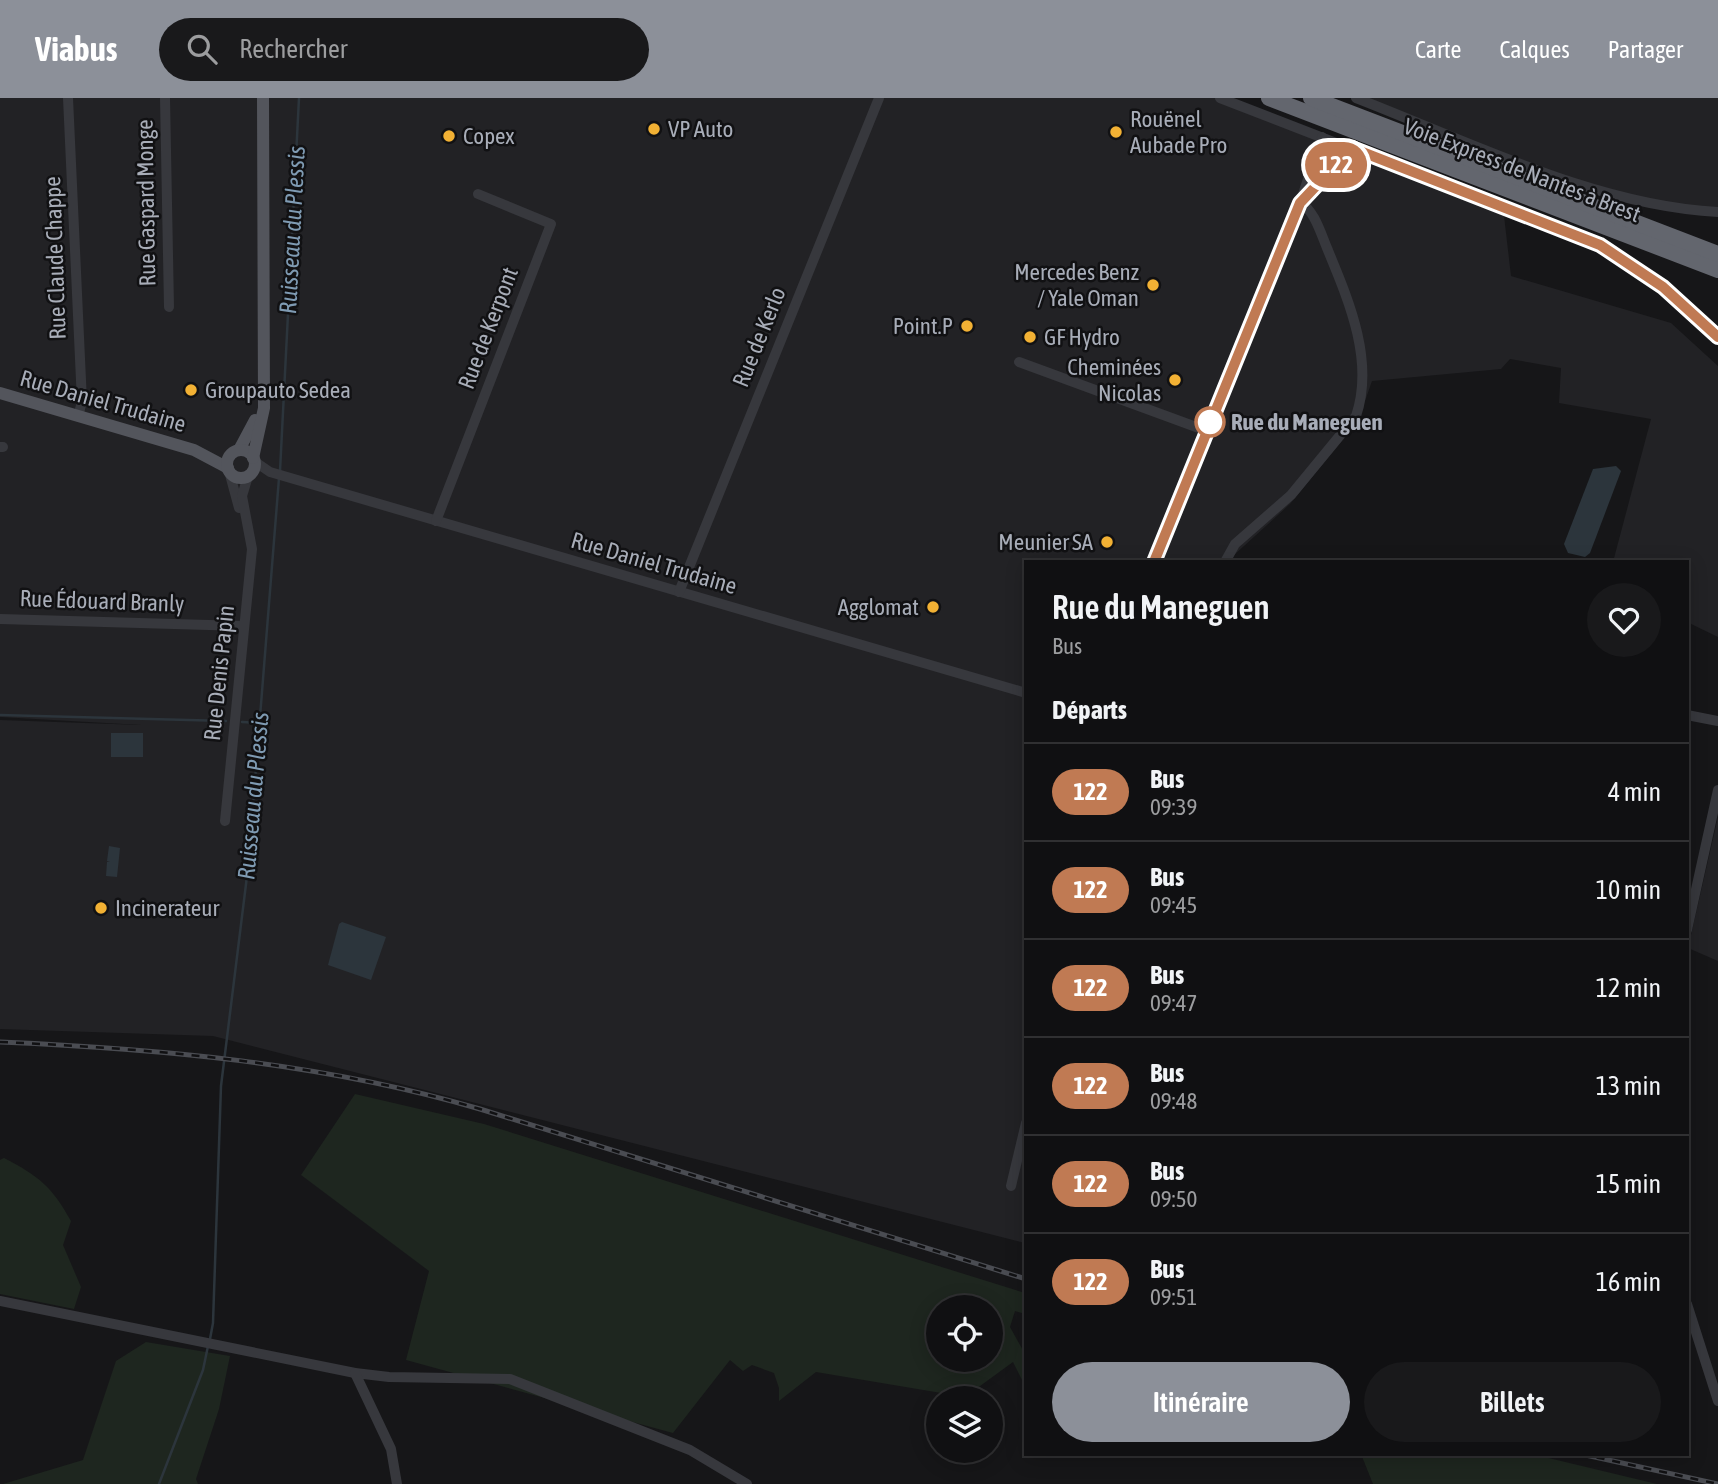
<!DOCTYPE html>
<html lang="fr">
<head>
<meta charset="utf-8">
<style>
  :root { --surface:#101012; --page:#19191b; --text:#f1f3f6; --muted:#9c9d9f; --line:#303032; --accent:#8c9099 }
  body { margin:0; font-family:"Asap Condensed",sans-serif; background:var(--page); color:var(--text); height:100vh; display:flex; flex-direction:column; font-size:26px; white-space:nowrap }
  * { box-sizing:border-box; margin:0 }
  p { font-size:23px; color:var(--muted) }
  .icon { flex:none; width:38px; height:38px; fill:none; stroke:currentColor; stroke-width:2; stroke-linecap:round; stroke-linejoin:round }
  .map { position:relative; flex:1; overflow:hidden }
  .details { position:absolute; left:1024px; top:462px; width:665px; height:896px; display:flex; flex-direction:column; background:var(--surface); border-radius:0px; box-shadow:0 4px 18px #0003,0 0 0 2px var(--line) }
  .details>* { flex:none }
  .badge { padding:0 14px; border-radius:23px; font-size:24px; line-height:46px }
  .controls { position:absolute; left:926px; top:1197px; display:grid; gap:14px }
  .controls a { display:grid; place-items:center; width:77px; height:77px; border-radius:50%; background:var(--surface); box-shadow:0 4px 18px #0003,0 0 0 2px var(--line); font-size:35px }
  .map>.badge { position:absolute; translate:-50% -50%; box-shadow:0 0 0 4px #fff }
  h2 { padding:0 28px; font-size:26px; line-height:63px }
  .round { display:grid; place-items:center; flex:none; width:74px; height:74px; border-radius:37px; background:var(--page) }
  .overview { display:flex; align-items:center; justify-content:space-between; height:119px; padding:0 28px }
  h1 { font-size:33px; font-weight:600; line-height:52px }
  .button { display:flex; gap:14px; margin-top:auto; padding:14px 28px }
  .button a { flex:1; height:80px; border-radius:42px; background:var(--accent); color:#fff; font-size:28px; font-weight:600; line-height:80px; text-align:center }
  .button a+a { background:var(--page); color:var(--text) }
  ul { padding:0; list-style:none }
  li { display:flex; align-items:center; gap:21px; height:98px; padding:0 28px; border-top:2px solid var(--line) }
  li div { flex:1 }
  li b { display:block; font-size:26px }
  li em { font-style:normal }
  li .badge { min-width:77px; font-weight:700; text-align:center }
  header { display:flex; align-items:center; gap:42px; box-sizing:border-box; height:98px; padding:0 35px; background:var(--accent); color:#fff }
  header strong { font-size:33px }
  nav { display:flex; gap:38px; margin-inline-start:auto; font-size:24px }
  .search { width:490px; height:63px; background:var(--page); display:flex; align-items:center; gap:18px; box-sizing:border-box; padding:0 24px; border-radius:38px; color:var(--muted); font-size:26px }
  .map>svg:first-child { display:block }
</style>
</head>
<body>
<header>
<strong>Viabus</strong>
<div class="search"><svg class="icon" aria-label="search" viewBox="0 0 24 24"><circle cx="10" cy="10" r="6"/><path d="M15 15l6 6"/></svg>Rechercher</div>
<nav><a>Carte</a><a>Calques</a><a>Partager</a></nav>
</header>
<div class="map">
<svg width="1718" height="1386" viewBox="0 0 1718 1386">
  <rect width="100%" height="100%" fill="#161618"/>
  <g fill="#222225">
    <polygon points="0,0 1220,0 1503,109 1511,178 1671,225 1718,268 1718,539 1687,524 1687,464 1613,464 1651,321 1559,305 1561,270 1510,261 1501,271 1372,283 1358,323 1290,406 1233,458 1232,464 1026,464 1025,1145 213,938 0,931 0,622 141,627 0,619"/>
    <polygon points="1356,0 1718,0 1718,114 1633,103"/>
    <polygon points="1718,719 1718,863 1688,850"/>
  </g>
  <g fill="#1e261f" fill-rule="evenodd">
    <path d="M355,996L484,1026L1025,1195V1216L1015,1213L1010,1229L1025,1256V1288L1013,1264L965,1299L816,1274L779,1303V1290L774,1275L752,1267L743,1273L730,1262L673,1335L406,1262L429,1173L301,1077ZM938,1209H990V1262H938Z"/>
    <path d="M4,1060C39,1078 52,1089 71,1123L63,1147L81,1189L74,1211L0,1196V1062Z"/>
    <polygon points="146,1244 230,1258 219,1311 196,1381 198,1386 3,1386 83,1362 116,1263"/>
    <polygon points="1361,1356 1532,1356 1657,1386 1373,1386"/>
  </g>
  <g fill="#2c353c">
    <polygon points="1616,368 1621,373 1590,455 1585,459 1568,455 1564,446 1593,371"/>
    <rect x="111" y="635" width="32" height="24"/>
    <polygon points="109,748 120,750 117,779 106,778 107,764 110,764 107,763"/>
    <polygon points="342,824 386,839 371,882 328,867 339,826"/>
  </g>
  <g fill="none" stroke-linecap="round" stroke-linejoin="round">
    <g stroke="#2c353c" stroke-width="2.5">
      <polyline points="280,373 299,0"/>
      <polyline points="0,617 226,623"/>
      <polyline points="242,624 259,625"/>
      <polyline points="210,1241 213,1225 221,988 248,770 279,380"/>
      <polyline points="159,1386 203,1272 208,1248"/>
    </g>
    <g stroke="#37383d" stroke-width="10">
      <polyline points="68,0 82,304 78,318"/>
      <polyline points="165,0 169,209"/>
      <polyline points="1220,0 1599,147 1663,189 1718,239"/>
      <path d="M1356,0C1470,44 1596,108 1718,114"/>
      <polyline points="1304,100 1352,50"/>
      <polyline points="1019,264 1207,333"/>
      <polyline points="0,349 3,349"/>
      <polyline points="254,363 270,374 1026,595"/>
      <polyline points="229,373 239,410"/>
      <polyline points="436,423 551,126 478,96"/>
      <polyline points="1154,464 1300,105 1322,39"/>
      <path d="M1225,464L1235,446L1291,397L1356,318C1375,262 1348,201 1327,150C1321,136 1314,111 1300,105"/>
      <polyline points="679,494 879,0"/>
      <polyline points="0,521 244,528"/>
      <polyline points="1687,617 1718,623"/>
      <polyline points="225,723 252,451 242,398 248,378"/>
      <polyline points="1687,832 1718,692"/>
      <polyline points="1011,1088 1026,1025"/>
      <polyline points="0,1203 355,1275 389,1279 510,1281 690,1352 747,1386"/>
      <polyline points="1687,1206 1718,1303"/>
      <polyline points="355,1275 391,1351 397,1386"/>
    </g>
    <g stroke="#53555c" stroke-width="12">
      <polyline points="0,295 194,352 228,370"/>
      <polyline points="239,352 255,322"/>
      <circle cx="241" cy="366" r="14"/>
      <polyline points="253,360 264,310 263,0"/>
    </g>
    <g stroke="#63666e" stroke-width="16">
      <polyline points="1269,0 1718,172"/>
      <polyline points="1311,0 1718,156"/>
    </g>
    <g stroke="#4a4c52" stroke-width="5">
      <g id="rail">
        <path d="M0,944C162,951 323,965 480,1011L1026,1181"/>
        <polyline points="1581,1356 1718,1386"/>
      </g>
    </g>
    <use href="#rail" stroke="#111113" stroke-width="2.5" stroke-dasharray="8" stroke-linecap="butt"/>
  </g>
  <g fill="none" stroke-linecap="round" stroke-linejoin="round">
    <g stroke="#fff" stroke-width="16">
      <polyline id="line" points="1154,464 1300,105 1352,50 1600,147 1663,189 1718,239"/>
    </g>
    <use href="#line" stroke="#c07a53" stroke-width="10"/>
  </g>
  <g fill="#f2b134" stroke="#111113" stroke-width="2.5">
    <circle cx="654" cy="31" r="7"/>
    <circle cx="1116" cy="34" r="7"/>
    <circle cx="449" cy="38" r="7"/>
    <circle cx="1153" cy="187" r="7"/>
    <circle cx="967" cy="228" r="7"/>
    <circle cx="1030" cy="239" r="7"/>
    <circle cx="1175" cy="282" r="7"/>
    <circle cx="191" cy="292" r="7"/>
    <circle cx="1107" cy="444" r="7"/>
    <circle cx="933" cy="509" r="7"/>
    <circle cx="101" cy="810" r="7"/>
  </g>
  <circle fill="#fff" stroke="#c07a53" stroke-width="3.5" cx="1210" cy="324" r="14"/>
  <g text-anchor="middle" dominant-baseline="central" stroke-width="5" stroke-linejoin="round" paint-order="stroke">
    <g font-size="23" fill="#a8adb8" stroke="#111113" text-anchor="start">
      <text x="1130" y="21">Rouënel<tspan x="1130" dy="26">Aubade Pro</tspan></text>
      <text x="668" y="31">VP Auto</text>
      <text x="463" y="38">Copex</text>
      <text x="1139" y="174" text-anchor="end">Mercedes Benz<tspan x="1139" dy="26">/ Yale Oman</tspan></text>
      <text x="953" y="228" text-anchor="end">Point.P</text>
      <text x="1044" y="239">GF Hydro</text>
      <text x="1161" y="269" text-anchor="end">Cheminées<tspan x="1161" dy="26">Nicolas</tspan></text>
      <text x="205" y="292">Groupauto Sedea</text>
      <text x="1093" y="444" text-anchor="end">Meunier SA</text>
      <text x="919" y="509" text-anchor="end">Agglomat</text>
      <text x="115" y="810">Incinerateur</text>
    </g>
    <g font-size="23" fill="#a8adb8" stroke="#111113">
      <text transform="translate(1522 72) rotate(21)">Voie Express de Nantes à Brest</text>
      <text transform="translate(146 105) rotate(-91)">Rue Gaspard Monge</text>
      <text transform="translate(55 160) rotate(-92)">Rue Claude Chappe</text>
      <text transform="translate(488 230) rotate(-69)">Rue de Kerpont</text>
      <text transform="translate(759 239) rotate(-68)">Rue de Kerlo</text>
      <text transform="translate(103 303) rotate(16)">Rue Daniel Trudaine</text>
      <text transform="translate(654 465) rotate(16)">Rue Daniel Trudaine</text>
      <text transform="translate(102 503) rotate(2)">Rue Édouard Branly</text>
      <text transform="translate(219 575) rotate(-84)">Rue Denis Papin</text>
    </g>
    <g font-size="23" font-weight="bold" fill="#a8adb8" stroke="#111113" text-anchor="start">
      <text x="1231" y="324">Rue du Maneguen</text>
    </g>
    <g font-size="24" font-style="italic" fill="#7f9bb3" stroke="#111113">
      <text transform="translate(292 132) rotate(-87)">Ruisseau du Plessis</text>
      <text transform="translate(253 698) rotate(-85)">Ruisseau du Plessis</text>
    </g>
  </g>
</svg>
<div class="controls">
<a><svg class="icon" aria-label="locate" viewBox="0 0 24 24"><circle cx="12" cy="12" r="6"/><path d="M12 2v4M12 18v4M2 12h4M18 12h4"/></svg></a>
<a><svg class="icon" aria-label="layers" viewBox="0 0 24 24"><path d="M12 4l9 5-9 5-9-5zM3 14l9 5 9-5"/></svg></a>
</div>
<b class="badge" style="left:1336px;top:67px;background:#c07a53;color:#fff">122</b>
<section class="details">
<div class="overview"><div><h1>Rue du Maneguen</h1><p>Bus</p></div><a class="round"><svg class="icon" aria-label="heart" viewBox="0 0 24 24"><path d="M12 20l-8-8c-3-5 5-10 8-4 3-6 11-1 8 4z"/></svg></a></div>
<h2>Départs</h2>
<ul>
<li><span class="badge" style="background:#c07a53;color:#fff">122</span><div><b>Bus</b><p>09:39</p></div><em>4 min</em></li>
<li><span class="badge" style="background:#c07a53;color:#fff">122</span><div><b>Bus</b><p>09:45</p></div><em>10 min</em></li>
<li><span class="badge" style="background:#c07a53;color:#fff">122</span><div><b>Bus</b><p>09:47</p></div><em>12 min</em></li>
<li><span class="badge" style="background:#c07a53;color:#fff">122</span><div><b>Bus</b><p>09:48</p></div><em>13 min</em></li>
<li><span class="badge" style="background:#c07a53;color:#fff">122</span><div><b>Bus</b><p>09:50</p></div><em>15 min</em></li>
<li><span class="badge" style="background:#c07a53;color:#fff">122</span><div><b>Bus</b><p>09:51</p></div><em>16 min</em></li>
</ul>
<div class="button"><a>Itinéraire</a><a>Billets</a></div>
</section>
</div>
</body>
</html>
